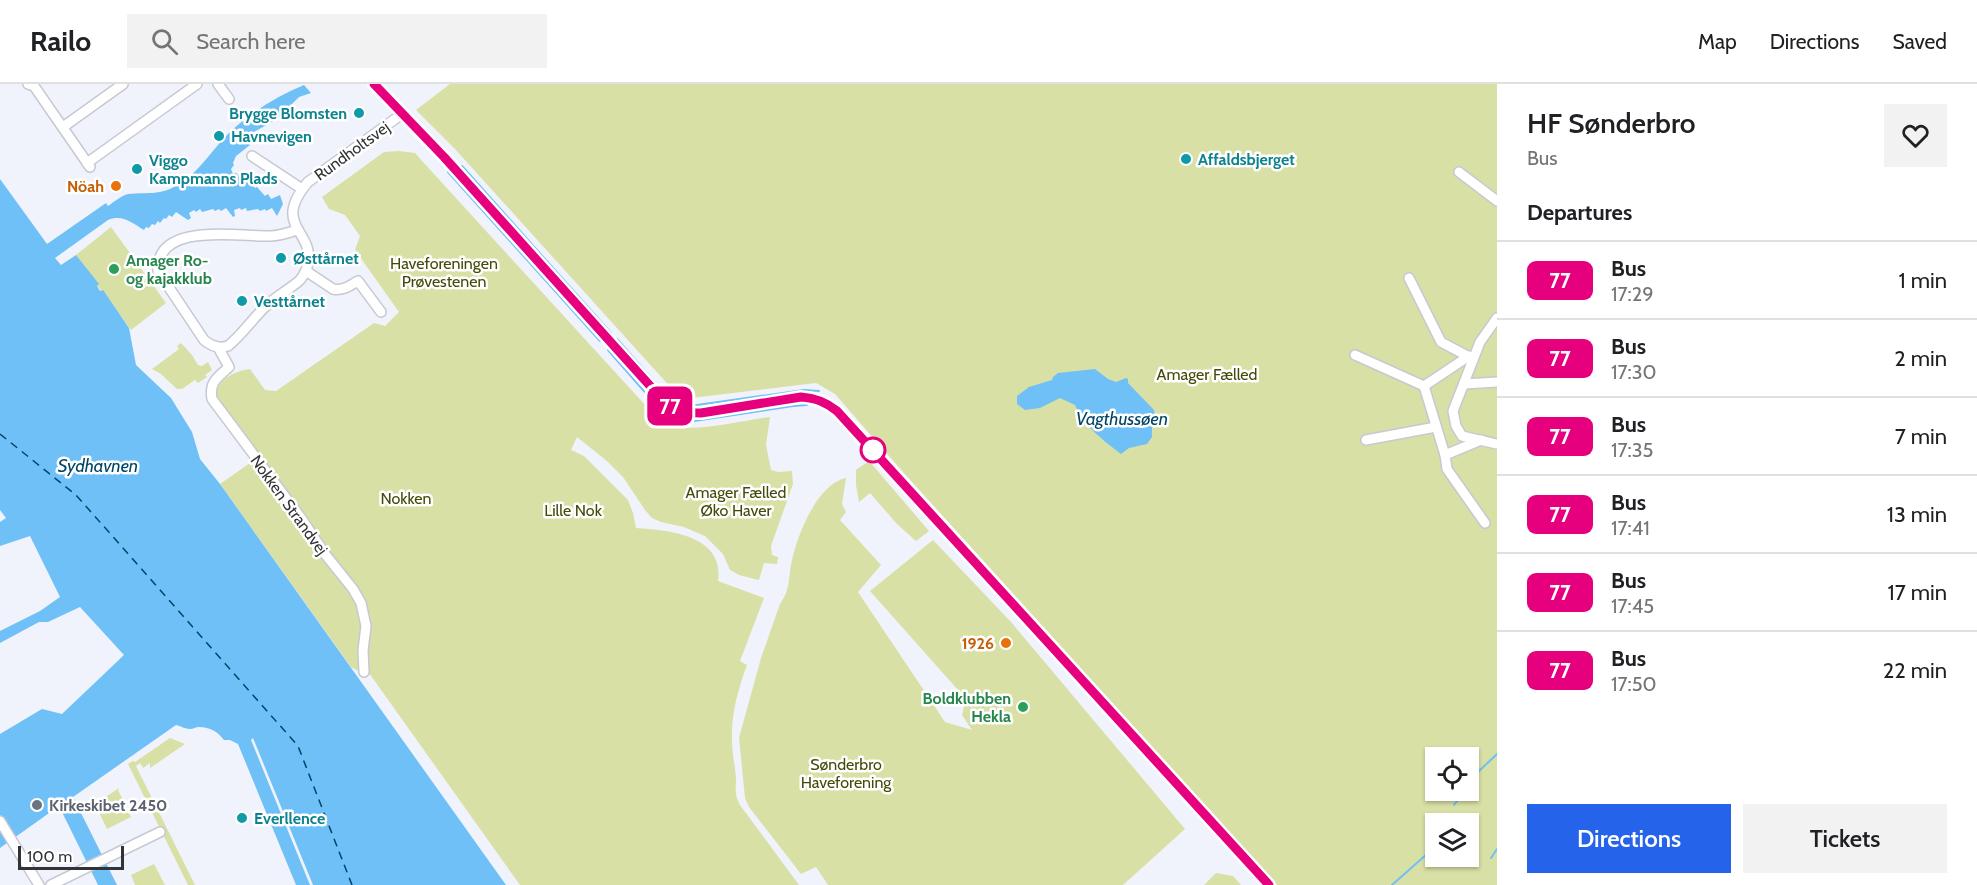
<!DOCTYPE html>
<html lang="en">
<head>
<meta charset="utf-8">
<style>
  :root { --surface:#fff; --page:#f2f2f2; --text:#202124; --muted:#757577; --line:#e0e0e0; --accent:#2563eb }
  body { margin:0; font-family:Cabin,sans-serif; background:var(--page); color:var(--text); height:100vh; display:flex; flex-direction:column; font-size:22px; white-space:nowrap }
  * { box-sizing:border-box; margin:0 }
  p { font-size:20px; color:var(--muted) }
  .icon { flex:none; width:33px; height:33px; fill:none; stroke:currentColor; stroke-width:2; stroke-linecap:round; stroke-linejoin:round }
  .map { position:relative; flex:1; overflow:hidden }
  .drawer { display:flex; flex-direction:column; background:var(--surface); width:480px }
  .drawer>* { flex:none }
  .badge { padding:0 12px; border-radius:9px; font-size:21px; line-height:39px }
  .tools { position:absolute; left:1425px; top:663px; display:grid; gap:12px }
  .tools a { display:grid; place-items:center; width:54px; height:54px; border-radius:0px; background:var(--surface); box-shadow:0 2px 4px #0004; font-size:30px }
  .scale { position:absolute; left:18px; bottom:15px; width:106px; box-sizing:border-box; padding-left:6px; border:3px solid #313336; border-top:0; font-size:16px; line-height:21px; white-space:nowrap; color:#313336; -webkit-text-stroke:4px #fff; paint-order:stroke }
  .map>.badge { position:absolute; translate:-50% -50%; box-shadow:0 0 0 3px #fff }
  h2 { padding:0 30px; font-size:22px; line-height:54px }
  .round { display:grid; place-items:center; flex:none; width:63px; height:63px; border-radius:0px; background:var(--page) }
  .overview { display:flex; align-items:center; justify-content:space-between; height:102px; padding:0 30px }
  h1 { font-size:28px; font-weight:600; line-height:45px }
  .primary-button { display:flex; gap:12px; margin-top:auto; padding:12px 30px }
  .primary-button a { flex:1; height:69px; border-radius:0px; background:var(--accent); color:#fff; font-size:24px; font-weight:600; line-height:69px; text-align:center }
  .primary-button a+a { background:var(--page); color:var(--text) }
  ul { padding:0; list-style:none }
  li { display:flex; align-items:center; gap:18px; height:78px; padding:0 30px; border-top:2px solid var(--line) }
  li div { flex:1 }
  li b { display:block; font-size:22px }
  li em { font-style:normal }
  li .badge { min-width:66px; font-weight:700; text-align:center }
  header { display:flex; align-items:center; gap:36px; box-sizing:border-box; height:84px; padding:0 30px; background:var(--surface); border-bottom:2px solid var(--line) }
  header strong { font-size:28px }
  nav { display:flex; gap:33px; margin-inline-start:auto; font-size:21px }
  .search { width:420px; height:54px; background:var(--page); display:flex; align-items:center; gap:15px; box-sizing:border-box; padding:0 21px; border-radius:0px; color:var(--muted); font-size:22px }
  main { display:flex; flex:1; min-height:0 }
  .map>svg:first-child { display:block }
</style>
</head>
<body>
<header>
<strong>Railo</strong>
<div class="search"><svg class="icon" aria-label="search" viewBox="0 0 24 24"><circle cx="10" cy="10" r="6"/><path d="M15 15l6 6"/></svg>Search here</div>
<nav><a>Map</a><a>Directions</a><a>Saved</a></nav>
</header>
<main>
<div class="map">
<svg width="1497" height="801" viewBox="0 0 1497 801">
  <rect width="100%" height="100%" fill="#f0f3fc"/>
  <g fill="#d8e0a5" fill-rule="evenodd">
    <path d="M450,0H1497V801H1277L903,388L835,310L816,299L691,314L674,307L455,65L416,26ZM1436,674H1468V706H1436ZM1436,740H1468V772H1436Z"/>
    <path d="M399,67L415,69L423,78L657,334C664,337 672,341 679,343C701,347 746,336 770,333L766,361L771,386L778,388L792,387L793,400L771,462L772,471L778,473L777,480L764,479L759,496L739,491L730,486L723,470L705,452L684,443L661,438L652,434L645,426L623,393L608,378L577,353L571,366L584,372L628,416L633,429L636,444C668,446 725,451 718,497L764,514L740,577L747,581C738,605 731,631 732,656C732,669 735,681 736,694C736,705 734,710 740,721L799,801H520L369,589V530L359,510L329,472L304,431L216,313C216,295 235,287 250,285L265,306L276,307L374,239L385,242L399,228L355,166L360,152L345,131L329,125L322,113L384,68Z"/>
    <polygon points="111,143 166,219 131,246 102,206 101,207 76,171"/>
    <polygon points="181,259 192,271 198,281 202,282 208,278 212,286 205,291 207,293 198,299 195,296 182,305 177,305 161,290 152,285 179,265 177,262"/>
    <path d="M253,377L346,501C350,508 356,515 358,522C366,543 357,566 360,588L351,583L220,400Z"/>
    <polygon points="869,377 929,447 916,457 897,440 870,409 859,418 856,401 856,386"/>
    <path d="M846,394L842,420L846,428L840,436L881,481L858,508L945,638L972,646L962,631L966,615L870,507L933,456L1011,538L1185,745L1123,801H828L816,783L801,790L749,723L745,714L739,654L761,574L780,520C791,505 788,493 792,476C798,450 817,400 846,394Z"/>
    <polygon points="170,654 185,660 150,684 150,679 143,684 140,679 136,682 195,801 188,801 128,680 133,677 135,678"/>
    <polygon points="119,704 118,706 131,733 107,745 96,722 94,721"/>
    <polygon points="154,780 165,801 135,801 131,791"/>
    <polygon points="1216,789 1233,792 1241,801 1204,801"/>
  </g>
  <g fill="#6fc0f6">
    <path d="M304,1L311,9L299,13L277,35L252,49L250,61L236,72L233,79L234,81L231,85L233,90L236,89L244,97L247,96L255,104L257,103L265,112L268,110L271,115L280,111L283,120L277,132L272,124L266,127L265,125L260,127L258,125L247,127L246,124L241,126L240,124L234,126L235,132L233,133L226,124L221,127L219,125L215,127L213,125L202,128L200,125L196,128L194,126L189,129L191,134L188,136L176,128L172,133L169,131L166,135L164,134L160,139L158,137L155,141L152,140L149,144L146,143L144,146C132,139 122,130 108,136L55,174L61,181L76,171L99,200L97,202L100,207L103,206L129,244L136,281L171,314L192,348L200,375L220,400L506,801H296L238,660L230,656H224C218,648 210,643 199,643C196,643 193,645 190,645C185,645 181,642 176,641L73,713L117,801H98L59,722L0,764V650L42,625L62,630L124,571L80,523L48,538H39L0,559V547L40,527L60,513L30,452L0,462V438L6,434L0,426V95L47,160L106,119L108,122C114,118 122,111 128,110C149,108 161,112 181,99C201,86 213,64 230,48C251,28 277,12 304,1Z"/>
    <path d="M1095,285L1108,295L1116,298L1126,294L1128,295V299L1154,326L1156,337L1152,344V353L1147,360L1129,364L1121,370C1104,357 1083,341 1075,321L1060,314L1040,324L1025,326L1017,320V312L1029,303L1052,296L1053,293L1058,289Z"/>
  </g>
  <polygon fill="#f0f3fc" points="253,654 313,801 310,801 251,656"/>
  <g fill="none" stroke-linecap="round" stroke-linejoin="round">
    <g stroke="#6fc0f6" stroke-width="2">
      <polyline points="462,82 611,249"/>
      <polyline points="448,88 600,257"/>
      <polyline points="617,255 665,310 673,315 690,322 804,306 819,307"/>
      <path d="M608,266L658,323C670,333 678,337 694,337L793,322L807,321"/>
      <polyline points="1468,701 1479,687 1497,670"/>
      <polyline points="1454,721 1465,706"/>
      <polyline points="1491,774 1497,765"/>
      <polyline points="1392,801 1436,762"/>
    </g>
    <polyline stroke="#004467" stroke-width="1.5" stroke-dasharray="8 6" stroke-linecap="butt" points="0,350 76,411 298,662 352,801"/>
    <g stroke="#c7c9d2" stroke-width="12">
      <g id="minor">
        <polyline points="28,0 34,2 90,83"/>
        <polyline points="218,0 229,15"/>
        <path d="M374,0L434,62L661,314C674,325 684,329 701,329L801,313C816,314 826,318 837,328L1269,801"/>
        <polyline points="63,43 123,0"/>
        <polyline points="252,72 302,105"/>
        <polyline points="87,79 197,0"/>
        <polyline points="1459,88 1497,117"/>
        <path d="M297,146C288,149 279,152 270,152C239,153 156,137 158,187L204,256C211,262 219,265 228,262C242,251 253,234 267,221C277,212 290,205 300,196C304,191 307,185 308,179C314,146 271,142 308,98L402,30"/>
        <path d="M306,187L333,205C343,207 349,202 358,197L381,228"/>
        <polyline points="1409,194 1441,258 1473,275"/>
        <polyline points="1497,234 1480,258 1453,327 1456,342 1462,352 1497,360"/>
        <path d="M218,263L229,283C217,294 209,298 212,315L301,434L325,470L353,505L361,519L366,542L363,566L364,588"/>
        <polyline points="1355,271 1424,302 1469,272"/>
        <polyline points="1464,300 1497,298"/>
        <polyline points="1424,302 1445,371 1481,356"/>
        <polyline points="1366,356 1436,343"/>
        <polyline points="1445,371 1447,385 1485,439"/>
        <polyline points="0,737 39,801"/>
        <polyline points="51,801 160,748"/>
      </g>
    </g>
    <use href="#minor" stroke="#fff" stroke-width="9"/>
  </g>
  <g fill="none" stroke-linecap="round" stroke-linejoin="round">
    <g stroke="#fff" stroke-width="14">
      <path id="line" d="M374,0L444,73L661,314C674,325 684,329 701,329L801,313C816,314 826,318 837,327L1269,801"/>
    </g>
    <use href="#line" stroke="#e6007e" stroke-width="9"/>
  </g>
  <g fill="#0f9aa8" stroke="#fff" stroke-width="2">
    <circle cx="359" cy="29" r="6"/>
    <circle cx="219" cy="52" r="6"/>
    <circle cx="1186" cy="75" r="6"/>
    <circle cx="137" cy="85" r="6"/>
    <circle cx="281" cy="174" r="6"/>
    <circle cx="242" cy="217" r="6"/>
    <circle cx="242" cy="734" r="6"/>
  </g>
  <g fill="#e8710a" stroke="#fff" stroke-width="2">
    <circle cx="116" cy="102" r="6"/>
    <circle cx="1006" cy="559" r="6"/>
  </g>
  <g fill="#2e9e5b" stroke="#fff" stroke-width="2">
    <circle cx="114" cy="185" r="6"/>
    <circle cx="1023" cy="623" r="6"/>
  </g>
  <circle fill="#fff" stroke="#e6007e" stroke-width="3" cx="873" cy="366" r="12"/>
  <circle fill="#6b7280" stroke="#fff" stroke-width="2" cx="37" cy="721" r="6"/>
  <g text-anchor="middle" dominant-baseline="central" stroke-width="5" stroke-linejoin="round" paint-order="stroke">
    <g font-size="16" font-weight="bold" fill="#0d838f" stroke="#fff" text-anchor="start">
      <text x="347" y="29" text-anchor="end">Brygge Blomsten</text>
      <text x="231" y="52">Havnevigen</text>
      <text x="1198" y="75">Affaldsbjerget</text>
      <text x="149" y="76">Viggo<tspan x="149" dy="18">Kampmanns Plads</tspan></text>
      <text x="293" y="174">Østtårnet</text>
      <text x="254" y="217">Vesttårnet</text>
      <text x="254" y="734">Everllence</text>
    </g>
    <g font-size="16" fill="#313336" stroke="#fff">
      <text transform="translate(352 67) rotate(-36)">Rundholtsvej</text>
      <text transform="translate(289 421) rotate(54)">Nokken Strandvej</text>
    </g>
    <g font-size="16" font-weight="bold" fill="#c56008" stroke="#fff" text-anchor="end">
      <text x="104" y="102">Nöah</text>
      <text x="994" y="559">1926</text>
    </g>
    <g font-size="16" font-weight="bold" fill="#27864d" stroke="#fff" text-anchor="start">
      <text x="126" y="176">Amager Ro-<tspan x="126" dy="18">og kajakklub</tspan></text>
      <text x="1011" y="614" text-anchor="end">Boldklubben<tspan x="1011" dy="18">Hekla</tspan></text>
    </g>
    <g font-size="16" fill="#454b07" stroke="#fff">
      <text x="444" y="179">Haveforeningen<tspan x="444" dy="18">Prøvestenen</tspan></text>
      <text x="1207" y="290">Amager Fælled</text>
      <text x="736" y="408">Amager Fælled<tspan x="736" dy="18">Øko Haver</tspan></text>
      <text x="406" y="414">Nokken</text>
      <text x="573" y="426">Lille Nok</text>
      <text x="846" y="680">Sønderbro<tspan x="846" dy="18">Haveforening</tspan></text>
    </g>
    <g font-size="16" font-weight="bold" fill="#5b616d" stroke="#fff" text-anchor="start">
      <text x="49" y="721">Kirkeskibet 2450</text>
    </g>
    <g font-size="18" font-style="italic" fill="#004467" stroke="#fff">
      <text x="1122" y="335">Vagthussøen</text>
      <text x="98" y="382">Sydhavnen</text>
    </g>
  </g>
</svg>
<div class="tools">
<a><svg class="icon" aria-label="locate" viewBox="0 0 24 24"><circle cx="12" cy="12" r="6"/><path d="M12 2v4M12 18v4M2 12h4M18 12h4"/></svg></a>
<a><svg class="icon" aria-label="layers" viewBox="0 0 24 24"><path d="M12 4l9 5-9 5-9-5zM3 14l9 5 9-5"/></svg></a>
</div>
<div class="scale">100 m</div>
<b class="badge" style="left:670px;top:322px;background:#e6007e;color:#fff">77</b>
</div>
<section class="drawer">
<div class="overview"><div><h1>HF Sønderbro</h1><p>Bus</p></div><a class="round"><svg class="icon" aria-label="heart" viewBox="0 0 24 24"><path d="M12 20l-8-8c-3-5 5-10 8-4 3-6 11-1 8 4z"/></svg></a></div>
<h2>Departures</h2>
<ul>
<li><span class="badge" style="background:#e6007e;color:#fff">77</span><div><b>Bus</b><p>17:29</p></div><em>1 min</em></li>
<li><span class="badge" style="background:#e6007e;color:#fff">77</span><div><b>Bus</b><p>17:30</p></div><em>2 min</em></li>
<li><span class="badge" style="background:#e6007e;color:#fff">77</span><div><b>Bus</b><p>17:35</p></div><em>7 min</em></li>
<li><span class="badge" style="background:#e6007e;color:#fff">77</span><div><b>Bus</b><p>17:41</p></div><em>13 min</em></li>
<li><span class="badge" style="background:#e6007e;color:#fff">77</span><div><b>Bus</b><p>17:45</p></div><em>17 min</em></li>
<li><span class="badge" style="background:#e6007e;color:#fff">77</span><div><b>Bus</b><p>17:50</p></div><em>22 min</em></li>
</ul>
<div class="primary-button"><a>Directions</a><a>Tickets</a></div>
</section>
</main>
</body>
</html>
